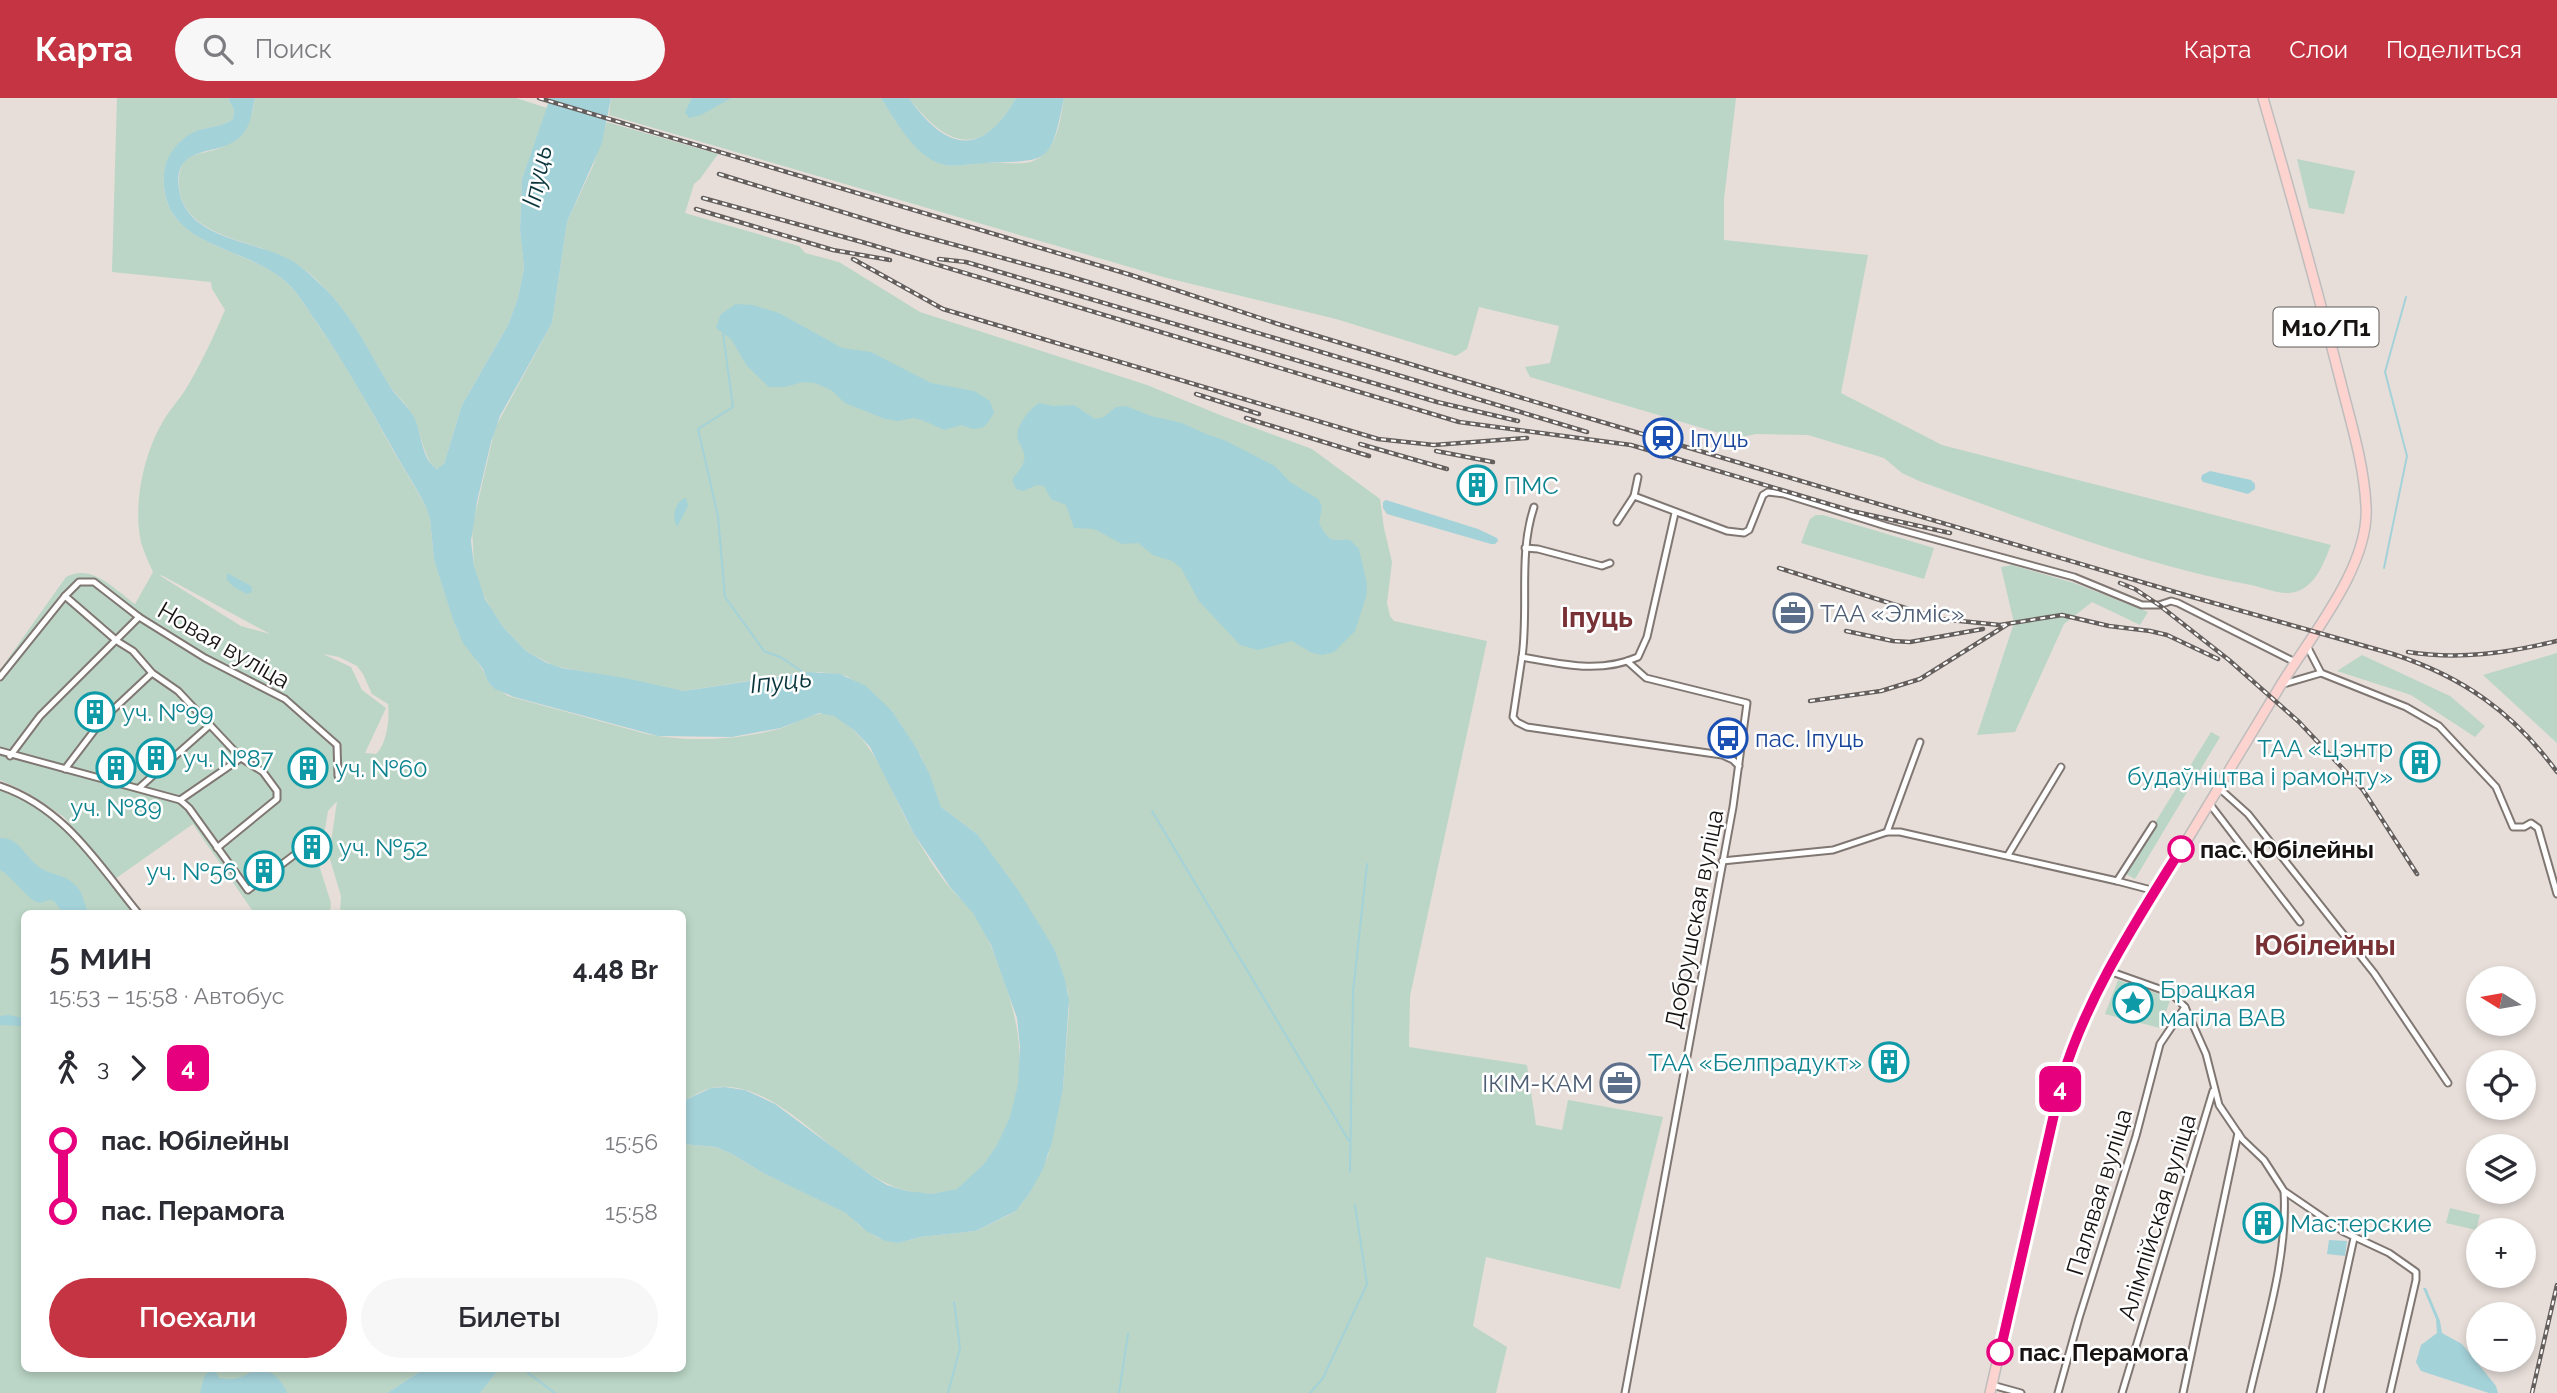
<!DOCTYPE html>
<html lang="ru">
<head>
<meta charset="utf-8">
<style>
  :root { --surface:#fff; --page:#f7f7f7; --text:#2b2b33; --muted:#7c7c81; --accent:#c43443 }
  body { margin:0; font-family:Raleway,sans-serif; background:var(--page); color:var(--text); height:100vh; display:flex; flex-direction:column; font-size:26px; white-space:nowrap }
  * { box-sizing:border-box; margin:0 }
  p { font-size:23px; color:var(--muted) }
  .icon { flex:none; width:38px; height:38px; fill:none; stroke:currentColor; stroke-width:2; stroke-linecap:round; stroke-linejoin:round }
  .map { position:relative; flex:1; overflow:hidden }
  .details { position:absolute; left:21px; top:812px; width:665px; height:462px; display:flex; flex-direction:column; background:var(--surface); border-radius:10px; box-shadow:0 4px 10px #0003 }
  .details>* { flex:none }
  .badge { padding:0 14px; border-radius:10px; font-size:24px; line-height:46px }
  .needle { width:46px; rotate:281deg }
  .buttons { position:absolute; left:2466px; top:868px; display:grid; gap:14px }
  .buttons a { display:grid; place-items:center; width:70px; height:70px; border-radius:50%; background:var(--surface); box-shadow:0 4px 10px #0003; font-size:35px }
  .map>.badge { position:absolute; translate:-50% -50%; box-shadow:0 0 0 4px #fff }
  .legs { display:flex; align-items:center; gap:10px; height:77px; padding:0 28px; font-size:23px }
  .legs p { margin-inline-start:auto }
  .headline { display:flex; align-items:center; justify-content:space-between; height:119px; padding:0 28px }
  h1 { font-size:38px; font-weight:600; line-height:52px }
  .action { display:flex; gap:14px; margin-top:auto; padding:14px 28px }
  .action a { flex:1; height:80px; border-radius:42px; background:var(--accent); color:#fff; font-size:28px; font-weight:600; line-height:80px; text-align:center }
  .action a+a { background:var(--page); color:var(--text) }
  ul { padding:0 28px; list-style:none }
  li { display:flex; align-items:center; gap:24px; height:70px; font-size:26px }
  li i { display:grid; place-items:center; width:10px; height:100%; margin:0 9px; background:currentColor }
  li i::after { content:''; width:18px; height:18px; margin:-9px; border:5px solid; border-radius:50%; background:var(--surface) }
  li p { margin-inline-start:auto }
  li:first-child i { background:linear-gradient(#0000 50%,currentColor 0) }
  li:last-child i { background:linear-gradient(currentColor 50%,#0000 0) }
  header { display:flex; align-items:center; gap:42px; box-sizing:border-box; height:98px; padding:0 35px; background:var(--accent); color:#fff }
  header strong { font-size:33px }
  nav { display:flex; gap:38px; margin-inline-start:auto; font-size:24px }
  .search { width:490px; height:63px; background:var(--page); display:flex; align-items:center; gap:18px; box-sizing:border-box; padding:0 24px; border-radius:38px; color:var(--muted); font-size:26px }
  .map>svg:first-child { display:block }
</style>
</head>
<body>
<header>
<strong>Карта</strong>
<div class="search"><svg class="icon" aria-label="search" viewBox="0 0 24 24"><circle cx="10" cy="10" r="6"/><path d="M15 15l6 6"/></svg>Поиск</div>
<nav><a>Карта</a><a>Слои</a><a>Поделиться</a></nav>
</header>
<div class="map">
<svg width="2557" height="1295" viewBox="0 0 2557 1295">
  <rect width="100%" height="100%" fill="#e7ded9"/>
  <g fill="#bbd6c6" fill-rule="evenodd">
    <path d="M117,0H228L234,12L233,21C224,28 213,28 203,31C182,37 166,55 164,77C158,146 242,149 280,179C297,192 308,212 320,230C348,269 370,311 394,354C404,372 416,390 426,409L430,421L434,462L458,534L484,574L488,584L508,598L643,635C686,645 737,642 779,631C796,626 818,609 834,618C878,642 889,693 913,734C924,753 937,775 951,791C958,799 967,806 973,814C985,832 993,852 1000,872C1021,926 1030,982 1003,1036C993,1057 974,1086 951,1094C941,1097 930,1096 919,1095C844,1086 790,983 717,989C704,990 694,998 683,1003L682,816L340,815L341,798L329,758L337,703L328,713L319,767L331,805L330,815H254L193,726L115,781L64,719L28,695L0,682V572L66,479C92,465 114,491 135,506L153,474C149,465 144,455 141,444C133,407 143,358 162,325C168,314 177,304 184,294C200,268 213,240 225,212L212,191L211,184L112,174ZM159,477L163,478L270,536L241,528ZM323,556L339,559L357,568L363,576L372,596L388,606C390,620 387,646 376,656L365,655L386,610L362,592L351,569Z"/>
    <path d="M255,0H516L547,10L522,81L520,132L524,170L518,200L508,227L462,307L444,366L440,371L434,370C422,354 421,333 412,316C406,305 396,297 389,287C366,247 344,205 309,175C297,166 285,159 272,154C236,140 177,132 179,82C180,52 200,58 220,50C228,46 247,29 250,21C253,15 254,7 255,0Z"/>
    <path d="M611,0H881C896,24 910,46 933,62C947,72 966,66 981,65C996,64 1011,66 1025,65C1056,61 1060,25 1064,0H1736L1724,101V142L1868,157L1841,295L1942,347L2331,447C2324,464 2317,486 2298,493C2282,499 2266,490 2251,487C2137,466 2028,422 1919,383L1902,375L1884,360L1808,337L1756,336L1742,339L1729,338L1530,279L1525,269L1550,265L1559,228L1479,209L1467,251L1456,258L1336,221L1167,180L609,17Z"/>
    <path d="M909,0H1016C982,61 947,50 909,0Z"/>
    <polygon points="607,24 718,56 700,81 694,86 685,115 799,148 805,155 839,164 920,214 1147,287 1225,319 1312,351 1380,401 1384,430 1392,464 1387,505 1390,518 1394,523 1487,543 1410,898 1409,949 1527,967 1536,1027 1562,1032 1568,1002 1663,1019 1620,1191 1486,1159 1473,1228 1507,1249 1496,1295 480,1295 499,1271 682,1270 683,1046 716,1049 732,1056 765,1076 847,1115 861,1129 878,1140 899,1145 920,1139 976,1133 1007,1118 1016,1113 1029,1096 1048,1058 1063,991 1069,912 1068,894 1055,852 977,736 941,709 921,658 892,613 847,578 820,574 797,575 684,593 554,568 526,553 503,529 491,511 481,492 474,468 472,430 495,330 552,225 567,124 593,68"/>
    <polygon points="2297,61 2355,73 2344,116 2309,110"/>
    <polygon points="1816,417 1823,417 1934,450 1924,481 1801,445 1810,421"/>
    <polygon points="2012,467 2074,485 2148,514 2140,527 2092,504 2064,526 2015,634 1977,637 2014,525 2001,469"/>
    <polygon points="2557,555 2557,645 2483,577"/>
    <polygon points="2362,557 2450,598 2485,628 2475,639 2411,597 2337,573"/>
    <polygon points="2211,634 2220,639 2135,781 2124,775"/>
    <path d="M0,692C62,710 96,769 135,815L24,816V1270L424,1271L387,1295H0Z"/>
    <polygon points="2118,882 2171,900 2160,930 2105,916"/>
    <polygon points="2450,1110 2480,1117 2476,1132 2446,1125"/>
  </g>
  <g fill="#a4d2d9">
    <path d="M228,0H255C252,14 251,29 240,39C218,60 173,44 179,91C185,138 246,142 280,157C295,163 308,174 319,185C351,214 369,254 391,290C398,300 408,308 414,319C422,335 421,361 437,371L444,366L462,307L508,227L518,200L524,170L520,132L522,81L550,0H611L602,45L567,124L552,225L500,318L491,344L477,404L471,443L474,468L485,501L503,529L526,553L547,565L562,570L625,580L684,593L809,574L840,576L866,588L892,613L917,651L929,675L941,709L977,736L1018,792L1055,852L1065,882L1069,902L1063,991L1052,1044L1043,1071L1029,1096L1016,1113L976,1133L920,1139L899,1145L885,1143L866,1133L846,1115L765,1076L732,1056L716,1049L683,1046V1003L711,990L724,989L745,992L775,1006L869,1076L887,1087L907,1093L932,1096L957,1091L984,1066L997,1047L1010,1019L1018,986L1020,949L1017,920L991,847L973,815L950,789L914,736L870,649L855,633L834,618L819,615L781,630L732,639L658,638L514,599L495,591L488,584L483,571L463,545L454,524L434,462L430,421L426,409C417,390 404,372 394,353C369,309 346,267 317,225C306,209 296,191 280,179C241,148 159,147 164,77C165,56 182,36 203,31C213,28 224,28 233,21L234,12Z"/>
    <polygon points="692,0 731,0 701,17 689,20 685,14"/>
    <path d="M881,0H909C946,53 982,60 1016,0H1064C1050,68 1050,62 984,65C966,66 948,72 932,62C909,48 895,22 881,0Z"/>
    <polygon points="736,206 752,207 779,215 842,250 871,254 931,285 974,293 990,303 994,315 987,326 982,330 973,331 961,327 944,332 922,322 913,320 898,323 885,321 845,305 831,292 815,285 803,284 785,289 769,289 747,268 731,241 716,230 721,216"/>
    <path d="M1039,305L1053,308L1074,307L1095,321L1104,319L1116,309L1126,308L1151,318L1182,325L1206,336L1224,342L1275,368L1290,384L1318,401L1322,408L1319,426C1332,446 1329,441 1350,442L1359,451L1367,486L1366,499L1355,533L1334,554L1323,557L1312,555L1292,543L1258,552L1240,547L1199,503L1181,470L1172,463L1153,457L1138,445L1122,446L1094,431L1074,430L1066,407L1051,401L1044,388L1037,387L1023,393L1016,391L1012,382C1016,375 1022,371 1024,363C1026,354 1021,350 1018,342C1014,330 1029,311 1039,305Z"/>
    <polygon points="2210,373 2251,382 2255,386 2255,391 2248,396 2203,384 2201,381 2202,377"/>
    <path d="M686,400L688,408L677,429C671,419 675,403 686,400Z"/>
    <polygon points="1386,402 1478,431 1497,440 1498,443 1495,446 1491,446 1387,416 1383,410 1383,404"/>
    <polygon points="227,475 251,488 252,494 247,496 234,489 227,482"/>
    <path d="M0,740C19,739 25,759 39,769C50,777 64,776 74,786C84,794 83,806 89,815H63L54,803L49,802L40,805C28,803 12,778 0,772Z"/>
    <polygon points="8,917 24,920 24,928 0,927 0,918"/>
    <polygon points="2329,1142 2347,1143 2345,1158 2327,1156"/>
    <polygon points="2423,1190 2426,1190 2440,1223 2442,1235 2462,1246 2496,1288 2498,1295 2489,1295 2421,1273 2416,1264 2421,1247 2437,1235 2436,1221"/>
    <path d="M254,1271C270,1270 282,1281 287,1295H200L204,1279L209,1273H215L219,1280C234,1283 244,1280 254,1271Z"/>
    <polygon points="424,1271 424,1270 499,1271 480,1295 387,1295"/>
  </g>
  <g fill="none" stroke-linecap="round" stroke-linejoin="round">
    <g stroke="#a4d2d9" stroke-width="2">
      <polyline points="723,236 733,309 698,331 718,418 725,499 764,553 782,560 803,574"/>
      <polyline points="2384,470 2407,358 2385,274 2406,199"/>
      <polyline points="1152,713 1349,1043"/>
      <polyline points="1350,1074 1353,894 1367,766"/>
      <polyline points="526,1270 528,1275 555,1295"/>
      <polyline points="948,1295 960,1250 954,1204"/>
      <polyline points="1119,1295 1128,1236"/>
      <polyline points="1310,1295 1323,1280 1367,1186 1355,1107"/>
    </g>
    <g stroke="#807773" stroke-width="9">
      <g id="street">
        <polyline points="1634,398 1638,379"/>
        <path d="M1675,415L1647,539L1638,559C1599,576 1562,566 1522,559L1513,619L1517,624L1527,629L1722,657L1733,662L1739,668"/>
        <polyline points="1617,424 1634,398 1727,433 1744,435 1749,432 1763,397 1768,394 1784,396 1886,428 2074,479 2142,507 2159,507 2171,503 2178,505 2295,564"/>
        <polyline points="1525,450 1538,451 1602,468 1610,465"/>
        <polyline points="65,498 117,543 133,553 152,575 178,593 241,660 263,674 277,693 277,701 217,750"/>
        <polyline points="2307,548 2321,575 2406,609 2439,628 2496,689 2513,729 2524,729 2531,725 2538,730 2557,796"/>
        <path d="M1522,559C1529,509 1518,457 1534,409"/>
        <polyline points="0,579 65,498 79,484 94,484 139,519 205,560 285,601 337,647 338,678"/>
        <polyline points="2280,587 2321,575"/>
        <polyline points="0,653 180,702 189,710 248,792 306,748"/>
        <polyline points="10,658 40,618 139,519"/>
        <polyline points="65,671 103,621 152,575"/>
        <path d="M0,688C65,710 98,766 139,816"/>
        <polyline points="139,690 210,627"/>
        <polyline points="2219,690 2248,716 2374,875 2448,985"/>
        <polyline points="180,702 241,660"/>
        <polyline points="2209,705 2300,824"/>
        <polyline points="1887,734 1920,644"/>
        <polyline points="2008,757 2061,669"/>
        <polyline points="1722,763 1833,752 1887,734 1900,734 2117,783 2155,793"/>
        <polyline points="2117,783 2153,727"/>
        <polyline points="2109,873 2171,895 2185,909 2206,956 2219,1007 2242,1041 2264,1062 2284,1093 2344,1134 2389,1155 2416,1174 2416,1182 2390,1295"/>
        <polyline points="1992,1287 2021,1295"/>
        <polyline points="1625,1295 1733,709 1747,605 1646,580 1627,563"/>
        <polyline points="2058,1295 2079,1220 2136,1038 2160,946 2185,909"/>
        <polyline points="2122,1295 2213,993"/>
        <polyline points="2183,1295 2238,1035"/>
        <path d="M2250,1295C2265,1229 2288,1160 2284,1093"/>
        <polyline points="2320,1295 2354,1140"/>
      </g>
    </g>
    <g stroke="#bebdbd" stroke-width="12">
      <path id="primary" d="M1990,1295L2062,981C2087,898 2136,825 2181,752C2214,698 2246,644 2279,590C2309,540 2370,469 2366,408C2364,365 2350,322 2340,281C2316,187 2290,93 2263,0"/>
    </g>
    <use href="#street" stroke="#fff" stroke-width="5"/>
    <use href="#primary" stroke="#fcd3cf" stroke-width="9"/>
    <g stroke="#645e5c" stroke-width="4.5">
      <g id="rail">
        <path d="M539,0L1131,177L1278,226L1585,319L2182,496L2393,556C2463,579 2513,614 2557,674"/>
        <polyline points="719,76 904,133 1065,177 1587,334"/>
        <polyline points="703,100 862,144 1459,324 1631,347 1852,413 1950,435"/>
        <polyline points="696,111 833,152 890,162"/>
        <polyline points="853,161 943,211 1378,341 1434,347 1527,340"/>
        <polyline points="939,161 966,164 1437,304 1518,323"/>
        <polyline points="1196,296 1259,316"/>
        <polyline points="1246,320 1369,358"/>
        <polyline points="1360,346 1447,371"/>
        <polyline points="1436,353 1493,364"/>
        <polyline points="1779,470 1940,521 2000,527 2062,517 2109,528 2150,533 2167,537 2218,561"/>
        <polyline points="2120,485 2135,491 2159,507 2229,562 2299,624 2363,692 2417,776"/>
        <polyline points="1846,533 1893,543 1910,544 1983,531"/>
        <path d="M2408,554C2459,562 2507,555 2557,543"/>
        <polyline points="1810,603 1881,593 1920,581 2008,526"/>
        <polyline points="2532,1295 2557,1187"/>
      </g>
    </g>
    <use href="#rail" stroke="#fff" stroke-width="2" stroke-dasharray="5" stroke-linecap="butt"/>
  </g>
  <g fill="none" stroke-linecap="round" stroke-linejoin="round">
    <g stroke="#fff" stroke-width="16">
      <path id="line-1" d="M2000,1254L2062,981C2087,898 2136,824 2181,751"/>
    </g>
    <use href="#line-1" stroke="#e6007e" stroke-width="10"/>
  </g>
  <defs>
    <g id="station-ring" transform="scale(2.0125)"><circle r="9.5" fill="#fff" stroke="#1a4fb4" stroke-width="1.5"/><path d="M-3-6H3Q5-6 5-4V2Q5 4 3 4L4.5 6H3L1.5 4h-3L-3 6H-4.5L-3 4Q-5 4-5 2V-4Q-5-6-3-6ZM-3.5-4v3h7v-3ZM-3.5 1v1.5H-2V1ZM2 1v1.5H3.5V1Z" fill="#1a4fb4"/></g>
    <g id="building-ring" transform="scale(2.0125)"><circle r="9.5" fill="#fff" stroke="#0f9aa8" stroke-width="1.5"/><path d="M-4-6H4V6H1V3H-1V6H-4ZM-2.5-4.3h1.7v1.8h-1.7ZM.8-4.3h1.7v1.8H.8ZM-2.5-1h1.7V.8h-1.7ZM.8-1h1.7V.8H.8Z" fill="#0f9aa8"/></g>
    <g id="office-ring" transform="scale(2.0125)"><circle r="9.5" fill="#fff" stroke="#5c6f8a" stroke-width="1.5"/><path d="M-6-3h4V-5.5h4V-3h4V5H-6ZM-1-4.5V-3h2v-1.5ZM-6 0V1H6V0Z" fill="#5c6f8a"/></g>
    <g id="bus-ring" transform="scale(2.0125)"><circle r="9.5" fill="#fff" stroke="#1a4fb4" stroke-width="1.5"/><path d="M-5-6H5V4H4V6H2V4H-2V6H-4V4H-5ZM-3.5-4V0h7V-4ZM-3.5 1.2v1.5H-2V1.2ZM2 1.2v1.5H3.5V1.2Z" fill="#1a4fb4"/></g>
    <g id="sight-ring" transform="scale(2.0125)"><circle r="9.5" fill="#fff" stroke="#0f9aa8" stroke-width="1.5"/><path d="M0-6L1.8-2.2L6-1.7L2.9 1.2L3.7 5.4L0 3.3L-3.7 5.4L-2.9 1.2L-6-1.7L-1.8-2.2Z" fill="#0f9aa8"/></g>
  </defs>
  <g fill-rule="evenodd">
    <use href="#station-ring" x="1663" y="340"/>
    <use href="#building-ring" x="1477" y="387"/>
    <use href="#office-ring" x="1793" y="515"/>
    <use href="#building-ring" x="95" y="614"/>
    <use href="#bus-ring" x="1728" y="640"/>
    <use href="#building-ring" x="156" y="660"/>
    <use href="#building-ring" x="2420" y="664"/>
    <use href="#building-ring" x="116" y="670"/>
    <use href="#building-ring" x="308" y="670"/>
    <use href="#building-ring" x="312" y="749"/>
    <use href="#building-ring" x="264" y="773"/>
    <use href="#sight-ring" x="2133" y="905"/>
    <use href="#building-ring" x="1889" y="964"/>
    <use href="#office-ring" x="1620" y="985"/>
    <use href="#building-ring" x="2263" y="1125"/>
  </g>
  <g fill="#fff" stroke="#e6007e" stroke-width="3.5">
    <circle cx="2181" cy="751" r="12"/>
    <circle cx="2000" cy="1254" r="12"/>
  </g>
  <g text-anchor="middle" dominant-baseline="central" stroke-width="5" stroke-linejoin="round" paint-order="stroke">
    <rect fill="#fff" stroke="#5c5a59" stroke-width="2" x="2273.5" y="209.5" width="105" height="39" rx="5"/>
    <g font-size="23" font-weight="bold" fill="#161312">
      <text x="2326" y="229">М10/П1</text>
    </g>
    <g font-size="24" fill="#164399" stroke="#fff" text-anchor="start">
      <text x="1690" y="340">Іпуць</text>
      <text x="1755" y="640">пас. Іпуць</text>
    </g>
    <g font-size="24" fill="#0d838f" stroke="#fff" text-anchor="start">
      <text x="1504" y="387">ПМС</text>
      <text x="122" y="614">уч. №99</text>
      <text x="2393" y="650" text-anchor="end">ТАА «Цэнтр<tspan x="2393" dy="28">будаўніцтва і рамонту»</tspan></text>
      <text x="183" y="660">уч. №87</text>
      <text x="335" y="670">уч. №60</text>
      <text x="116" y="709" text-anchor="middle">уч. №89</text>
      <text x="339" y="749">уч. №52</text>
      <text x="237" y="773" text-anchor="end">уч. №56</text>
      <text x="2160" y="891">Брацкая<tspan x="2160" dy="28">магіла ВАВ</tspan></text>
      <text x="1862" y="964" text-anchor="end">ТАА «Белпрадукт»</text>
      <text x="2290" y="1125">Мастерские</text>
    </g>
    <g font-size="24" fill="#4e5e75" stroke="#fff" text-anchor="start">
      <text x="1820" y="515">ТАА «Элміс»</text>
      <text x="1593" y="985" text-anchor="end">ІКІМ-КАМ</text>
    </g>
    <g font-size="24" fill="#161312" stroke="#fff">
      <text transform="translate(224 547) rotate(30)">Новая вуліца</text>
      <text transform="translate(1694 821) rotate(-79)">Добрушская вуліца</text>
      <text transform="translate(2099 1094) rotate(-73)">Палявая вуліца</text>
      <text transform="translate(2157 1119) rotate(-73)">Алімпійская вуліца</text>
    </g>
    <g font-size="24" font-weight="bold" fill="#161312" stroke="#fff" text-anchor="start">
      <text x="2200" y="751">пас. Юбілейны</text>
      <text x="2019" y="1254">пас. Перамога</text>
    </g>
    <g font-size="26" font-style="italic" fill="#07343a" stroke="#fff">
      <text transform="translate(537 78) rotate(-78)">Іпуць</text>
      <text transform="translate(781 583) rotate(-6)">Іпуць</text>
    </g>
    <g font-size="28" font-weight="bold" fill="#783134" stroke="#fff">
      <text x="1597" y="519">Іпуць</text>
      <text x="2325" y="847">Юбілейны</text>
    </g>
  </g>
</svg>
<div class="buttons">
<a><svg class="needle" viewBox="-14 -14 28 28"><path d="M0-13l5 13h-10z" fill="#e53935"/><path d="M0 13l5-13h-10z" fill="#7c7c81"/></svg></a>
<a><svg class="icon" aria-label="locate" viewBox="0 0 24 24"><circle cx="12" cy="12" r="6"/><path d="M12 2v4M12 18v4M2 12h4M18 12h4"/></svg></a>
<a><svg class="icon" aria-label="layers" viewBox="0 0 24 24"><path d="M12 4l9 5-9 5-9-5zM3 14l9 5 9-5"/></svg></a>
<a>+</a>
<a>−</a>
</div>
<b class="badge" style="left:2060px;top:991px;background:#e6007e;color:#fff">4</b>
<section class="details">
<div class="headline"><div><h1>5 мин</h1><p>15:53 – 15:58 · Автобус</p></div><b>4.48 Br</b></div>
<div class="legs"><svg class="icon" aria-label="walk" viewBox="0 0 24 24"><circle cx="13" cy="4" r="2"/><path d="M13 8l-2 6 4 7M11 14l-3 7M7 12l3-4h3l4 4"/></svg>3<svg class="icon" aria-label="forward" viewBox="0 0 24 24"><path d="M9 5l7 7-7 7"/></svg><b class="badge" style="background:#e6007e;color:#fff">4</b></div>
<ul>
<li><i style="color:#e6007e"></i><b>пас. Юбілейны</b><p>15:56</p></li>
<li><i style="color:#e6007e"></i><b>пас. Перамога</b><p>15:58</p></li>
</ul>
<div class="action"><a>Поехали</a><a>Билеты</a></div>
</section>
</div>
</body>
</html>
